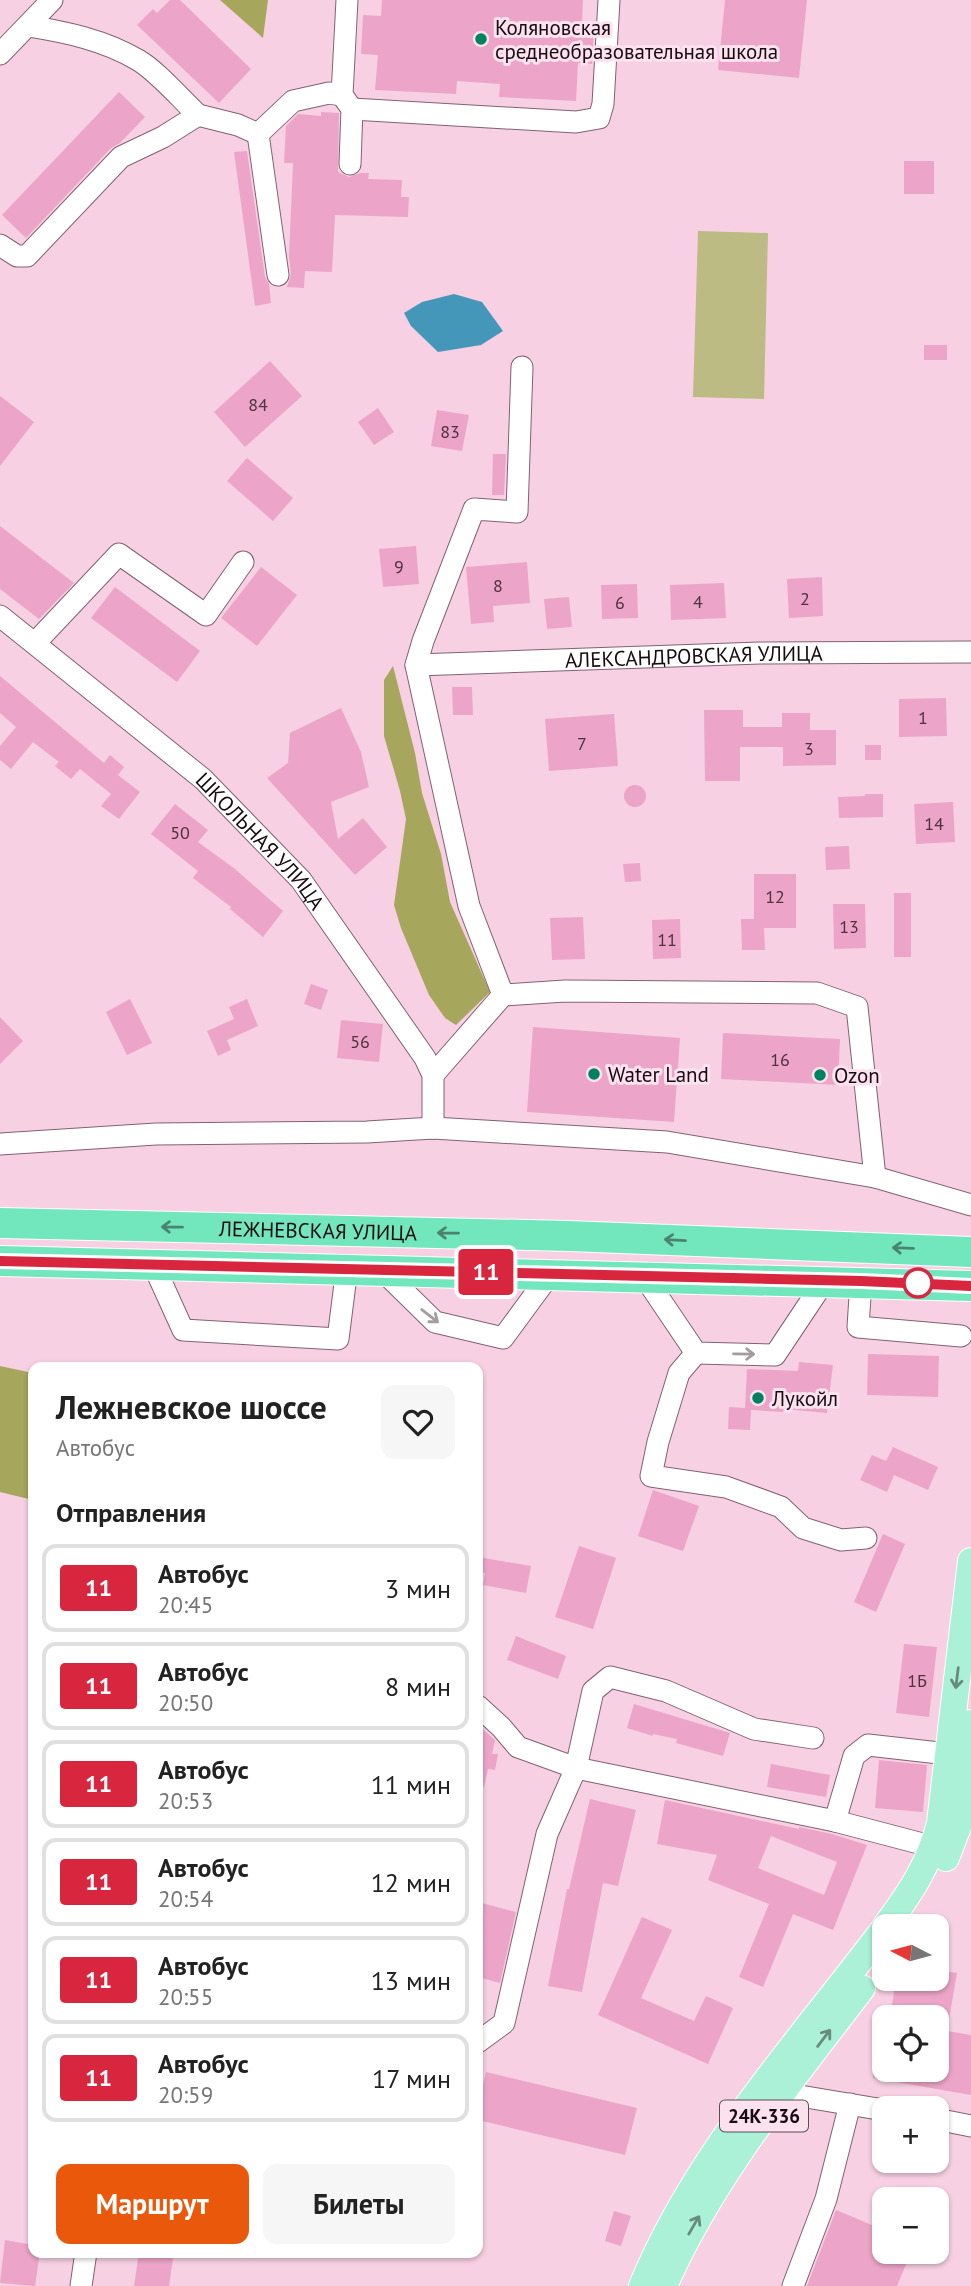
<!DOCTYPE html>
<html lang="ru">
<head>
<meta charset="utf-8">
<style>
  :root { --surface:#fff; --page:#f6f6f6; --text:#222; --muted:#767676; --line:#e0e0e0; --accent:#ea580c }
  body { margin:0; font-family:"PT Sans",sans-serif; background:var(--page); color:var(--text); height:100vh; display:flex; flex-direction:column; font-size:26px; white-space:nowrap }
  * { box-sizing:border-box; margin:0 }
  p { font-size:23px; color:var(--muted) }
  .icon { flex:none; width:38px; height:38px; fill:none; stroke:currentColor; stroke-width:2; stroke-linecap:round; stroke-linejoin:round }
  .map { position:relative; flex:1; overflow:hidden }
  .sheet { position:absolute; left:28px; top:1362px; width:455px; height:896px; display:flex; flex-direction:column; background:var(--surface); border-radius:14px; box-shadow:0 2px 5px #0004 }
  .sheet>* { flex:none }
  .badge { padding:0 14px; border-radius:5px; font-size:24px; line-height:46px }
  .needle { width:46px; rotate:276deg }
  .fabs { position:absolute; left:872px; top:1914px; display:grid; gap:14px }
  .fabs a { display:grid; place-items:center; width:77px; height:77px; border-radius:14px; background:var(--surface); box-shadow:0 2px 5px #0004; font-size:35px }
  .map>.badge { position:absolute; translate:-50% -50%; box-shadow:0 0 0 4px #fff }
  h2 { padding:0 28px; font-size:26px; line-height:63px }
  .round { display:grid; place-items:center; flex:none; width:74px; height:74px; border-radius:14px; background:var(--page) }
  .summary { display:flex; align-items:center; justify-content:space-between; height:119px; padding:0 28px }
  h1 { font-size:33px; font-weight:600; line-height:52px }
  .button { display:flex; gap:14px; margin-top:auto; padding:14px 28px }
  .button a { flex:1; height:80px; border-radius:14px; background:var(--accent); color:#fff; font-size:28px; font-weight:600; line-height:80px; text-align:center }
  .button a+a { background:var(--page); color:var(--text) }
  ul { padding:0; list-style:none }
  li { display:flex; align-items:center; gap:21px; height:88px; margin:0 14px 10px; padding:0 14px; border:4px solid var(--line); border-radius:14px }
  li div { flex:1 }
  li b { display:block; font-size:26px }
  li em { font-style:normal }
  li .badge { min-width:77px; font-weight:700; text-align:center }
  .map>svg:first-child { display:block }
</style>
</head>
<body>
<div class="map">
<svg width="971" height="2286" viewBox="0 0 971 2286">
  <rect width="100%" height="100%" fill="#f8d0e3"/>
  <polygon fill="#bbbb83" points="698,231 768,233 764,399 693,397"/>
  <g fill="#a7a65d">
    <polygon points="220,0 268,0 263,38"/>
    <polygon points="393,666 415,753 422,793 441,854 450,902 490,992 456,1025 445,1018 429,995 401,928 394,905 406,819 400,791 384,736 384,680"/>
    <polygon points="0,1366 33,1373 33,1500 0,1492"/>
  </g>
  <polygon fill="#4497b9" points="454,294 482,302 503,331 481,345 438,352 411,326 404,313 422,302"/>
  <g fill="#eca5c8" fill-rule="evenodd">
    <polygon points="170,0 180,0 251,69 219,103 137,25 153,9 157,13"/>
    <polygon points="382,0 583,0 582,23 594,24 592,64 578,63 576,101 499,97 500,84 457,81 456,94 375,90 378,55 361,54 363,15 381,16"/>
    <polygon points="725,0 807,0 799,78 718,70"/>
    <polygon points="119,92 145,117 120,143 111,148 26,238 2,215"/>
    <polygon points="321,112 339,113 338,172 349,177 360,173 369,173 368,179 402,180 401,197 409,197 408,217 335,215 332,272 305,271 304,288 287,287 291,274 289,257 293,163 284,163 286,126 298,114 321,116"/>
    <polygon points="247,151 265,277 269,284 271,303 255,306 234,152"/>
    <rect x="904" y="161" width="30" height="33"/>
    <rect x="924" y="345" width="23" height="15"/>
    <polygon points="270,361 302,396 245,447 214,412"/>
    <polygon points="0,396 34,422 0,466"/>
    <polygon points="378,408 394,432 374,445 358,422"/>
    <polygon points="437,410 469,415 462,451 431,446"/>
    <polygon points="493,454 506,454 504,495 492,495"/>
    <polygon points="247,458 293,498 273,521 227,481"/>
    <polygon points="0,526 74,583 39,619 0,589"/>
    <polygon points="416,546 419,584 383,587 379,549"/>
    <polygon points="527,562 530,603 493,606 494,622 471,624 466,567"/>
    <polygon points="261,567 297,595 257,646 221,618"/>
    <polygon points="822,577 823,616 789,618 787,579"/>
    <polygon points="724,583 726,618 671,620 670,585"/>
    <polygon points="637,584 638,618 602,619 601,585"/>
    <polygon points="115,587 200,651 177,682 91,618"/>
    <polygon points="569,597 572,627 547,629 544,599"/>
    <polygon points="0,676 104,763 110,755 124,767 118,775 140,792 119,819 101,806 111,794 80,769 71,779 55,766 59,762 33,742 11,769 0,760 0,746 16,727 0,713"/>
    <polygon points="452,687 472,687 473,715 453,715"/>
    <polygon points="946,698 947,736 899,737 899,699"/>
    <polygon points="341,708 361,752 369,787 331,802 338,839 363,818 387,847 355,875 267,778 288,763 290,733"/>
    <polygon points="704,710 743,710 743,727 782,727 782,713 810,713 810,730 836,730 836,765 783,766 783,747 740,747 740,781 705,781"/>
    <polygon points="614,714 618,766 549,771 545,719"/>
    <rect x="865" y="745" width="16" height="15"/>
    <circle cx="635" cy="796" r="11"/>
    <polygon points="865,794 883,794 883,817 839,818 838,797 865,796"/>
    <polygon points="953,802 955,842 916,844 914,804"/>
    <polygon points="175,804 208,830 198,842 235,869 283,911 263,937 230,909 231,907 193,878 198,871 151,834"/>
    <polygon points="849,846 850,869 826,870 825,847"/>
    <polygon points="640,863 641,881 625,882 623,864"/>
    <polygon points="754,874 796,874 796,928 764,928 765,950 742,950 741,919 754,919"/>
    <rect x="894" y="893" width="17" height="64"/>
    <polygon points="833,904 865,904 866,948 834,949"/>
    <polygon points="583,917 585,959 552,960 550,918"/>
    <polygon points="680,919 681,958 653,959 652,920"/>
    <polygon points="311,984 328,990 321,1010 304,1004"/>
    <polygon points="130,999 152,1043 127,1055 106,1012"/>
    <polygon points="247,999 258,1026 227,1040 231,1050 218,1056 207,1031 234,1019 229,1007"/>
    <polygon points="0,1017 23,1041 0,1064"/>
    <polygon points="341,1020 383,1024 379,1062 337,1058"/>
    <polygon points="533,1027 680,1038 674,1122 527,1112"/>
    <polygon points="723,1033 840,1039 838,1085 721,1079"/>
    <polygon points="868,1354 939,1356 938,1397 867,1395"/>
    <polygon points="799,1362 833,1365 827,1413 784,1409 783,1412 751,1410 750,1430 728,1429 729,1407 745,1408 747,1369 798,1371"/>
    <polygon points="893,1447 938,1467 928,1490 894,1475 887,1492 860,1480 872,1455 886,1461"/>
    <polygon points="653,1490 699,1506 683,1551 638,1536"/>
    <polygon points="883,1534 905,1544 876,1612 854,1602"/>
    <polygon points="579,1546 616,1558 593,1629 555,1617"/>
    <polygon points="478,1557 531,1566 526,1593 483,1585 485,1573 478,1572"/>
    <polygon points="516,1636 566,1656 558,1679 507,1660"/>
    <polygon points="904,1644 937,1647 929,1717 896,1713"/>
    <polygon points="634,1704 730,1733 723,1756 676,1743 677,1739 653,1734 653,1736 627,1728"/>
    <polygon points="478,1725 495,1740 492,1754 498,1754 495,1770 488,1769 484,1787 478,1787"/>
    <polygon points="879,1760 927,1765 923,1812 875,1808"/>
    <polygon points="771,1764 830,1775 826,1797 767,1787"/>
    <polygon points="590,1799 636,1810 618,1886 603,1883 582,1992 548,1986 567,1889 569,1889"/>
    <path d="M665,1800L799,1829V1827L832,1834L867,1845L833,1930L793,1914L763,1987L739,1977L769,1904L708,1880L717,1855L657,1844ZM771,1836L837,1862L824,1895L758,1868Z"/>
    <polygon points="478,1902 516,1912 500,1983 478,1977"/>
    <polygon points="642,1917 672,1930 641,1998 694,2021 706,1996 733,2008 708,2064 598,2015"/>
    <polygon points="936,1970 957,1973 947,2031 971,2035 971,2095 873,2078 874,2070 936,2070 936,2018 890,2018 896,1979 936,1979"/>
    <polygon points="486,2072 637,2108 625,2155 478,2120 478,2108"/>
    <polygon points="836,2210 884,2230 884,2252 911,2252 897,2286 807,2286"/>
    <polygon points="614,2211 631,2216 621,2246 605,2241"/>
    <polygon points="5,2240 33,2245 33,2252 40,2252 35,2286 0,2283"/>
    <polygon points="139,2252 174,2252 169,2286 134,2286"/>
  </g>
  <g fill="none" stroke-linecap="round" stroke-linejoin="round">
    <g stroke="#836172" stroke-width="23">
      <g id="minor">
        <polyline points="347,0 342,95 352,109 350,164"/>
        <polyline points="0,54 52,0"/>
        <polyline points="352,109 576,122 599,118 603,104 609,0"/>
        <polyline points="198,115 238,125 258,134 293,101 329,93 342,95"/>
        <polyline points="258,134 278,275"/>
        <path d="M0,245L17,256H27L121,157L163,137L198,115C181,99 157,71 138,60C104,40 66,32 28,26"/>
        <path id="s1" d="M0,616L203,779L301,880L425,1058L433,1075V1128"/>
        <polyline points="35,643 119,554 206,615 243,562"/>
        <path id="s2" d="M416,665L760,653L971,652"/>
        <polyline points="503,995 565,991 817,993 857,1007 875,1177"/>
        <polyline points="433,1075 503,995 469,906 416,665 423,641 474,509 517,512 522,367"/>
        <polyline points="0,1144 156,1134 367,1132 433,1128 667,1142 875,1177 971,1205"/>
        <polyline points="153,1264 183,1330 338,1339 347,1268"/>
        <polyline points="381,1269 435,1322 503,1338 550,1274"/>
        <polyline points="644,1276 696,1353 775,1355 825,1280"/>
        <polyline points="861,1281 858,1327 961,1336"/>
        <polyline points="696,1353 679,1373 658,1442 651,1476 726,1487 781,1507 803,1528 841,1540 866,1538"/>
        <polyline points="478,1706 501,1727 518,1747 576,1768 835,1821 854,1756 868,1745 948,1754"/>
        <polyline points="835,1821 934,1847"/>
        <polyline points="478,2042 504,2023 547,1834 576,1768 593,1691 610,1677 666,1691 754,1729 813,1738"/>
        <polyline points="771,2084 782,2093 884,2110"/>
        <polyline points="936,2119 971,2126"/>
        <polyline points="81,2286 86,2252"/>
        <polyline points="793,2286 826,2199 850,2104"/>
      </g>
    </g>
    <g stroke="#fff" stroke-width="28">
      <g id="major">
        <polyline points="946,1858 959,1824 971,1723"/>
        <path d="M885,1927C911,1892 929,1865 940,1823L971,1561"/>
        <path d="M642,2286C696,2154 799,2042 884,1929"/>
        <path d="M664,2286C712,2176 790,2083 862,1988"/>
      </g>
    </g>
    <g stroke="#fff" stroke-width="32">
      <g id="highway">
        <path id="s3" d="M0,1223L569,1236L971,1252"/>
        <polyline points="0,1261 971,1286"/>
      </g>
    </g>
    <use href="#minor" stroke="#fff" stroke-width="21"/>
    <use href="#major" stroke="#aaf1d8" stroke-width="26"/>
    <use href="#highway" stroke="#72e7be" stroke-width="30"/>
  </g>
  <defs><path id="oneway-shaft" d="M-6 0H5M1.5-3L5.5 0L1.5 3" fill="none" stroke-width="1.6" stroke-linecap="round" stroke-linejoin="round" transform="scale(1.75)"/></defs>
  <g stroke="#4a8471">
    <use href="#oneway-shaft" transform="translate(172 1227) rotate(-179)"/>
    <use href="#oneway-shaft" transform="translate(448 1233) rotate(-179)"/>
    <use href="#oneway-shaft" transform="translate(675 1240) rotate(-177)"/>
    <use href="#oneway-shaft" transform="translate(903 1248) rotate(-178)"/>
  </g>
  <g stroke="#a39da0">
    <use href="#oneway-shaft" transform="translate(430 1316) rotate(38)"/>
    <use href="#oneway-shaft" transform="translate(744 1354) rotate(1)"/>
  </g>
  <g stroke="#688a7f">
    <use href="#oneway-shaft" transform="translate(957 1678) rotate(97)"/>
    <use href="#oneway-shaft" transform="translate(824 2038) rotate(-53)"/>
    <use href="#oneway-shaft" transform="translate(694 2225) rotate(-60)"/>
  </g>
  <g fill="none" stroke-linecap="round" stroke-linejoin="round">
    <g stroke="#fff" stroke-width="16">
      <polyline id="line" points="0,1261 861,1281 971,1286"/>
    </g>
    <use href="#line" stroke="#d7263d" stroke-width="10"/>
  </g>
  <g fill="#008161" stroke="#fbe2ee" stroke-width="2.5">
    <circle cx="481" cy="39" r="7"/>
    <circle cx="594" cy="1074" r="7"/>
    <circle cx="820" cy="1075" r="7"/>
    <circle cx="758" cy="1398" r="7"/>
  </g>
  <circle fill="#fff" stroke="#d7263d" stroke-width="3.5" cx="918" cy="1283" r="14"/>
  <g text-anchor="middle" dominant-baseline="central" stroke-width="6" stroke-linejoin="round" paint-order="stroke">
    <g font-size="18" fill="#4d3240">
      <text x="258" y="404">84</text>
      <text x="450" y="431">83</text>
      <text x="399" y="566">9</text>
      <text x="498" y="585">8</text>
      <text x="805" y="598">2</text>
      <text x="698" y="601">4</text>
      <text x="620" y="602">6</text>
      <text x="923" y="717">1</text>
      <text x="582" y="743">7</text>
      <text x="809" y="748">3</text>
      <text x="934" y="823">14</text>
      <text x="180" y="832">50</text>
      <text x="775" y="896">12</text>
      <text x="849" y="926">13</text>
      <text x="667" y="939">11</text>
      <text x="360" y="1041">56</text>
      <text x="780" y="1059">16</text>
      <text x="917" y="1680">1Б</text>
    </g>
    <rect fill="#fbe2ee" stroke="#5c4c54" stroke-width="2" x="720" y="2100.5" width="88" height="31" rx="5"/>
    <g font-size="19" font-weight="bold" fill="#180b12">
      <text x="764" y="2116">24К-336</text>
    </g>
    <g font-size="21" fill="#180b12" stroke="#fbe2ee" text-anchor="start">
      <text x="495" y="27">Коляновская<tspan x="495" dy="24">среднеобразовательная школа</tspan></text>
      <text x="608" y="1074">Water Land</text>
      <text x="834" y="1075">Ozon</text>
      <text x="772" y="1398">Лукойл</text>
    </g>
    <g font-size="21" fill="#180b12" stroke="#fbe2ee">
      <text stroke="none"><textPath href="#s2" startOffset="278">АЛЕКСАНДРОВСКАЯ УЛИЦА</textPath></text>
      <text stroke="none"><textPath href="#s1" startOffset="345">ШКОЛЬНАЯ УЛИЦА</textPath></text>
      <text stroke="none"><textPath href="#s3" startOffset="318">ЛЕЖНЕВСКАЯ УЛИЦА</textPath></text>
    </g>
  </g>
</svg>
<div class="fabs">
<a><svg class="needle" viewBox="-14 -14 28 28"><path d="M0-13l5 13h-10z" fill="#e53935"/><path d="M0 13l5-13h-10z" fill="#767676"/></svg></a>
<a><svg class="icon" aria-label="locate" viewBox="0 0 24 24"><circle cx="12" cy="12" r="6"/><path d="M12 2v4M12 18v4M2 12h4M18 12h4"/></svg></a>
<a>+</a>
<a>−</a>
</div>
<b class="badge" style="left:486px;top:1272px;background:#d7263d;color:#fff">11</b>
<section class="sheet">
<div class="summary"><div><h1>Лежневское шоссе</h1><p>Автобус</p></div><a class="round"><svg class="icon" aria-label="heart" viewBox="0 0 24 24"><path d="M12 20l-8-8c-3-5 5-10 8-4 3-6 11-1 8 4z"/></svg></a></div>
<h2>Отправления</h2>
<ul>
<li><span class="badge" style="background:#d7263d;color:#fff">11</span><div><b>Автобус</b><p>20:45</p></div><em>3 мин</em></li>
<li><span class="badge" style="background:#d7263d;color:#fff">11</span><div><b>Автобус</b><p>20:50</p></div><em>8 мин</em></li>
<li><span class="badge" style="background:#d7263d;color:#fff">11</span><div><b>Автобус</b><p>20:53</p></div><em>11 мин</em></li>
<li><span class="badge" style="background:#d7263d;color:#fff">11</span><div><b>Автобус</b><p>20:54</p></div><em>12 мин</em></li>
<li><span class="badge" style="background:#d7263d;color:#fff">11</span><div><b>Автобус</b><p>20:55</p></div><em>13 мин</em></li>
<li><span class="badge" style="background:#d7263d;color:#fff">11</span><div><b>Автобус</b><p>20:59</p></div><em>17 мин</em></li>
</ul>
<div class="button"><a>Маршрут</a><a>Билеты</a></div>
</section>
</div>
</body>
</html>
